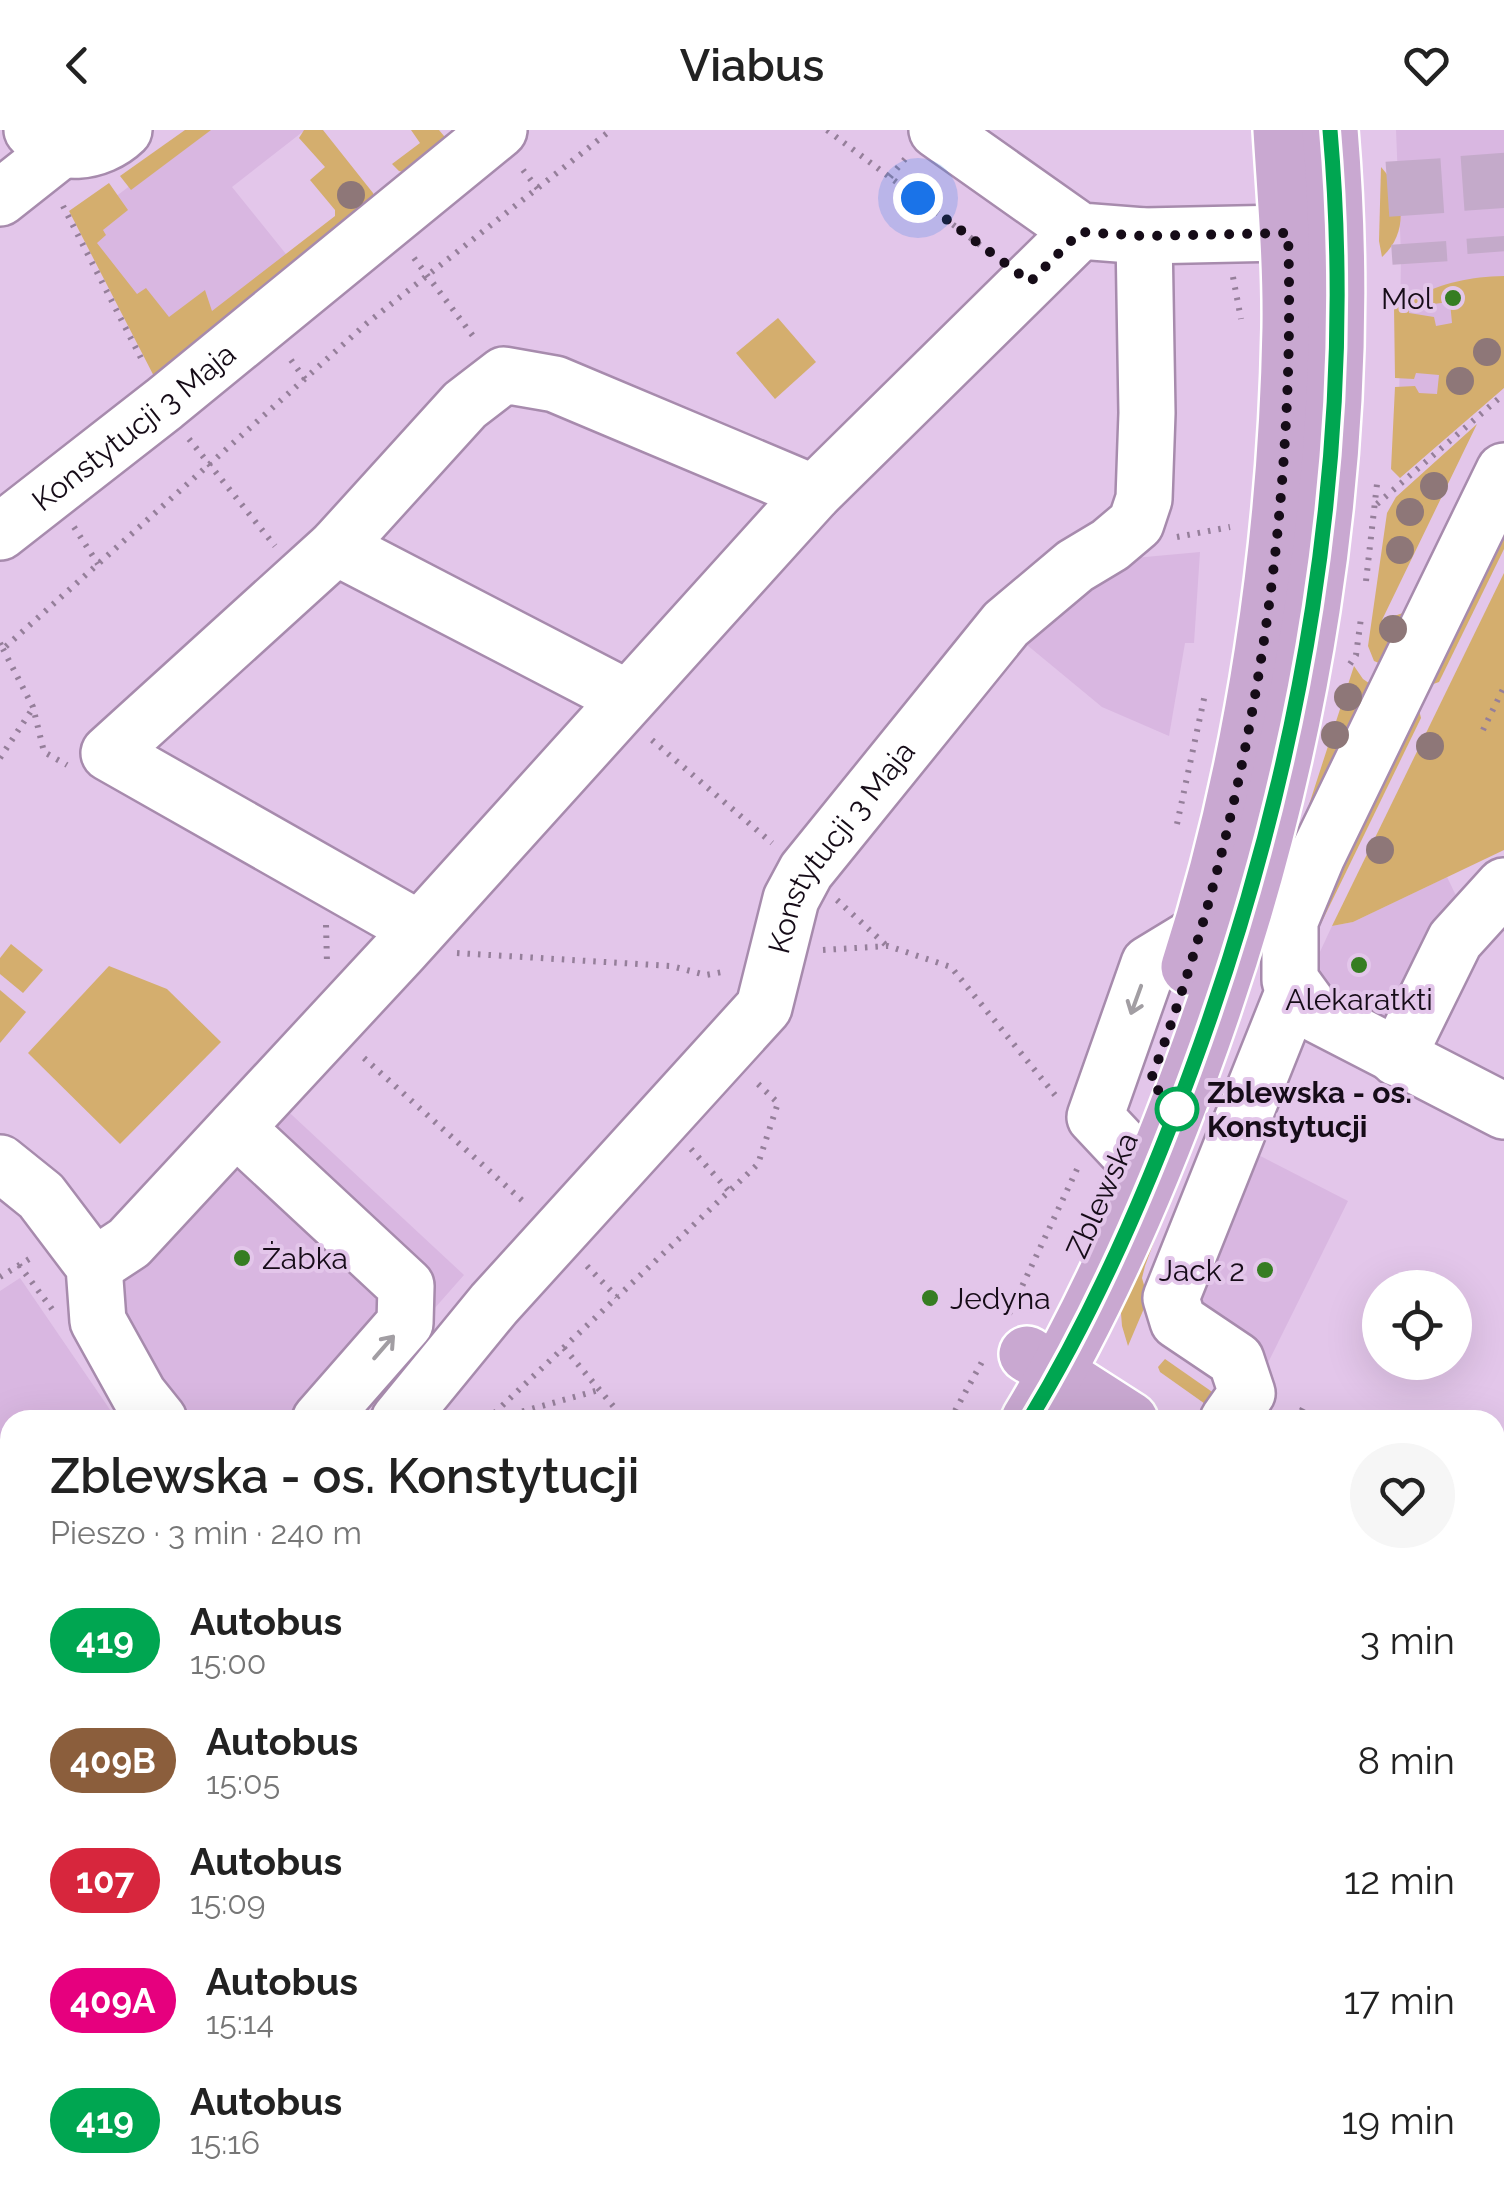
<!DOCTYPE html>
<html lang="pl">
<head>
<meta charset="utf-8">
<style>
  :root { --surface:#fff; --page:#f6f6f6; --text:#222; --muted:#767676 }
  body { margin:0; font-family:Raleway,sans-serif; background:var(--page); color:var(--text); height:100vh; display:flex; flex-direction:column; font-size:38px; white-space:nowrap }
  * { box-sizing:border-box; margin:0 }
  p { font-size:32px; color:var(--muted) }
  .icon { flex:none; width:55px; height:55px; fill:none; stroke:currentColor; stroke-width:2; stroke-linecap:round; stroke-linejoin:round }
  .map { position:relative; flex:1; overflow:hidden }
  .details { position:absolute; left:0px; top:1280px; width:1505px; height:790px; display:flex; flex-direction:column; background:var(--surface); border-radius:30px 30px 0 0; box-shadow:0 10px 40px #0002 }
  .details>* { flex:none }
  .badge { padding:0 20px; border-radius:32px; font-size:35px; line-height:65px }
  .controls { position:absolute; left:1362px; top:1140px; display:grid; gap:20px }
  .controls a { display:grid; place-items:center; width:110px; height:110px; border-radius:50%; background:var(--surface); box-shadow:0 10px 40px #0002; font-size:50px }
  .you { position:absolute; width:50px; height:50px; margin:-25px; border:8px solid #fff; border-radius:50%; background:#1a73e8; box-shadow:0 0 0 15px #1a73e833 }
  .map>.badge { position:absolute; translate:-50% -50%; box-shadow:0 0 0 5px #fff }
  .round { display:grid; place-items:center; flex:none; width:105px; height:105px; border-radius:52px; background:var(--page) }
  .headline { display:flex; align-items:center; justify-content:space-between; height:170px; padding:0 50px }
  h1 { font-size:48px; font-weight:600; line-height:75px }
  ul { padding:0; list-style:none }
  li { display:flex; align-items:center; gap:30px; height:120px; padding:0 50px }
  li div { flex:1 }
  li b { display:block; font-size:38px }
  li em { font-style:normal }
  li .badge { min-width:110px; font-weight:700; text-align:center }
  header { display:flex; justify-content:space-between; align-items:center; height:130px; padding:0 50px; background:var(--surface); font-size:45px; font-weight:600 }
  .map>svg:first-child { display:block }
</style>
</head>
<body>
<header><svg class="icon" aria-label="back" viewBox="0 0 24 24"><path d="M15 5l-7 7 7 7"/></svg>Viabus<svg class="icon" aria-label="heart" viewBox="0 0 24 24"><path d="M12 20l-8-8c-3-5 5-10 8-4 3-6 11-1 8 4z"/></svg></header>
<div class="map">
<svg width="1504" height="2070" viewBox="0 0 1504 2070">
  <rect width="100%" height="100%" fill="#e3c6ea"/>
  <g fill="#d9b7e1">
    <polygon points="204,0 305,0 232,57 294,134 182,228 78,95"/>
    <polygon points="1396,0 1504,0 1504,217 1484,258 1399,288 1401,124"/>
    <polygon points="1200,422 1194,513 1185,513 1169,606 1102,577 1021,510 1079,456 1134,428"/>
    <polygon points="1447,747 1461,776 1390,886 1369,886 1317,858 1319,824 1332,796 1353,792"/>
    <polygon points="278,972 464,1145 336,1290 178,1290 111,1157"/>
    <polygon points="1239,1015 1348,1071 1259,1251 1173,1198"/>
    <polygon points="20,1148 117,1290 10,1290 10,1473 0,1482 0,1161"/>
    <polygon points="10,2017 10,2060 120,2060 130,2070 0,2070 0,2025"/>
    <polygon points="638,2060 1377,2060 1379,2070 626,2070"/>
  </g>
  <g fill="#d4ae6e">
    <polygon points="185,0 211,0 131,60 120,46"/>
    <polygon points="304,0 323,0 373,63 379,78 160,258 69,81 109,53 128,80 103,100 106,105 97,113 137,164 146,158 169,187 205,160 212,181 335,86 335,80 310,50 325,37 299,8"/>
    <polygon points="411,0 439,0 449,12 412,44 399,41 392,34 420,13"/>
    <path d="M1381,37C1404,62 1410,102 1382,127L1379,111Z"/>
    <path d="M1504,146V258L1400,348L1391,339L1395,257L1415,256L1419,263L1437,264L1439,245L1416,243L1414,249L1395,248L1394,177L1407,171L1409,183L1434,187L1436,196L1452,193L1450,172L1433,174V180L1415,178L1413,168C1444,152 1470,147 1504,146Z"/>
    <polygon points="778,188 816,232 775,269 736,223"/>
    <polygon points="1477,294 1382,490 1415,479 1386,536 1374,531 1368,516 1387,383 1396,367"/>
    <polygon points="1504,386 1504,419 1439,552 1425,557"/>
    <polygon points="1504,443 1504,720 1353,792 1332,796"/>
    <polygon points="1354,536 1363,549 1376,558 1294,721"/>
    <polygon points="1418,576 1421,588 1311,814 1325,756"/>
    <polygon points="11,814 43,840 23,863 0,844 0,828"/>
    <polygon points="109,836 167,859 221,912 120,1014 28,923"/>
    <polygon points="0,860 26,882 0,913"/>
    <polygon points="1179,1044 1145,1136 1142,1148 1148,1169 1128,1216 1122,1196 1119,1158"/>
    <polygon points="1165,1229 1218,1266 1208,1276 1160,1242 1158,1237"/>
    <polygon points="493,2060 638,2060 626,2070 485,2070"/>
  </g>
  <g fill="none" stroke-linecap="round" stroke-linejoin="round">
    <g stroke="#c4aaca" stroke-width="55" stroke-dasharray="55 28" stroke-linecap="butt">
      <polyline points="1488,24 1495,122"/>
      <polyline points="1413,30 1420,133"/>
    </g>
    <g stroke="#a78bad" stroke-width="60">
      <g id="minor">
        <path d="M32,0C56,30 99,24 124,0"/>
        <polyline points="937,0 1080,101 1144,106 1288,103"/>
        <polyline points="0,68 62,19"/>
        <polyline points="1504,341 1317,726 1290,791 1290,850 1314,883 1504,981"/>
        <path id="s1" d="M0,402L164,274L499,0"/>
        <polyline points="336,417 627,568"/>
        <polyline points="419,799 109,623 336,417 465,275 504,245 555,254 814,363"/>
        <polyline points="1397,928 1455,810 1504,756"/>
        <polyline points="236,998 406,1156 405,1193 320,1290"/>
        <polyline points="1125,1019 1095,987 1149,834 1200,803"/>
        <polyline points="0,1033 41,1066 94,1136 98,1191 139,1265 159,1290"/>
        <polyline points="94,1136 129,1113 401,820 814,363 1080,101"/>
        <path id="s2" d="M399,1290L494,1174L764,877L791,769L806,741L1006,494L1075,436L1110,415L1136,393L1144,369L1147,283L1144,106"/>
        <polyline points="1228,1290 1247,1263 1236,1230 1178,1191 1171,1168 1295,858"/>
        <polyline points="1495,1396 1504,1401"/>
        <polyline points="0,1627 10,1637"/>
        <polyline points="0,1898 10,1906"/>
        <polyline points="201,2060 213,2070"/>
        <polyline points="1409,2060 1411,2070"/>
        <polyline points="1052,2070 1079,2060"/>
      </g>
    </g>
    <g stroke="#fff" stroke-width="60">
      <g id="major">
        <path d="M1189,837C1254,635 1286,410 1290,198C1291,132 1285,66 1281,0"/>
        <polyline points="1027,1224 1130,1290"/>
        <path d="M1029,1290C1095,1180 1147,1061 1191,941C1302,640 1357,321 1330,0"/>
        <polyline points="1495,1535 1504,1541"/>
        <polyline points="392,2070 401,2060"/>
      </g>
    </g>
    <g stroke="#957f9a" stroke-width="6" stroke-dasharray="2.5 8" stroke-linecap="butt">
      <polyline points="827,0 992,124"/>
      <polyline points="523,40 538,59"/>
      <polyline points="890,47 905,29"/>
      <polyline points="63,76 144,234"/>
      <polyline points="414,128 476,210"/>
      <polyline points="1233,147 1241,189"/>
      <polyline points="291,230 305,249"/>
      <polyline points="189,309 275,416"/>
      <polyline points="1377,374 1504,264"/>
      <polyline points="74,397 98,434"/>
      <polyline points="1177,407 1230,397"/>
      <polyline points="1366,451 1377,354"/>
      <polyline points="0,513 3,519 366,194 611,0"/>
      <polyline points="3,519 33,577 44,622 67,635"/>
      <polyline points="1350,534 1356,525 1361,488"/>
      <polyline points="1483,600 1504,557"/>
      <polyline points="652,610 772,713"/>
      <polyline points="0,628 33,578"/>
      <polyline points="1177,694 1205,564"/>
      <polyline points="837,770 887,816"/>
      <polyline points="326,795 327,833"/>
      <polyline points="823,820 888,816 951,837 1055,965"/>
      <polyline points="457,823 671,836 706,845 728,841"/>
      <polyline points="364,928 525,1073"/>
      <polyline points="691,1019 729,1061"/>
      <polyline points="19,1135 52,1179"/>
      <polyline points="587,1136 617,1167"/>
      <polyline points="0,1147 34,1126"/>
      <polyline points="1009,1184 1078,1037"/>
      <polyline points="564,1218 625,1290"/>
      <polyline points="487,1290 758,1034 778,973 755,951"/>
      <polyline points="492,1290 599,1260"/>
      <polyline points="950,1290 983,1230"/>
      <polyline points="1297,1290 1305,1274"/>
      <polyline points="1495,1458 1504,1464"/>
      <polyline points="0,1496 10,1488"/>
      <polyline points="1495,1604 1504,1610"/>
      <polyline points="290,2070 298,2060"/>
      <polyline points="451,2070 460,2060"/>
    </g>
    <use href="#minor" stroke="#fff" stroke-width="55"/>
    <use href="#major" stroke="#c9a8d1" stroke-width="55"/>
  </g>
  <g fill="#8e7778">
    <circle cx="351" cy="65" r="14"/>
    <circle cx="1487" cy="222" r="14"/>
    <circle cx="1460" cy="251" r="14"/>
    <circle cx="1434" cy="356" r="14"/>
    <circle cx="1410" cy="382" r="14"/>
    <circle cx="1400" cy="420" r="14"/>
    <circle cx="1393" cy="499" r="14"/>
    <circle cx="1348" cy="567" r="14"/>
    <circle cx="1335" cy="605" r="14"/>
    <circle cx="1430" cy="616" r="14"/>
    <circle cx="1380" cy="720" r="14"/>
  </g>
  <defs><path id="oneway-shaft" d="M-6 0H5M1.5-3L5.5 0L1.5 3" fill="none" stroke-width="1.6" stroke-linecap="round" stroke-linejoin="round" transform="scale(2.5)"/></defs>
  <g stroke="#a29ea3">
    <use href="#oneway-shaft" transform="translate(1136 870) rotate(110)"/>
    <use href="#oneway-shaft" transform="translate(384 1217) rotate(-49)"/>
  </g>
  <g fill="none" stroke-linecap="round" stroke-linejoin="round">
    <g stroke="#fff" stroke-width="22">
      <path id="line" d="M1029,1290C1095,1181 1147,1061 1191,941C1302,640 1358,320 1330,0"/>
    </g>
    <use href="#line" stroke="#00a651" stroke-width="15"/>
    <path stroke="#160c18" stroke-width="10" stroke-dasharray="0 18" d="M918,68L1030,152L1080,102L1144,106L1288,103C1297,387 1251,686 1150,952L1177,979"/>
  </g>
  <g fill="#367d22" stroke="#e3c6ea" stroke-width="4">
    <circle cx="1453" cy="168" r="10"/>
    <circle cx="1359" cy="835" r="10"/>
    <circle cx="242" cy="1128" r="10"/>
    <circle cx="1265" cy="1140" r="10"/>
    <circle cx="930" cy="1168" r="10"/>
  </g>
  <circle fill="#fff" stroke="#00a651" stroke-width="5" cx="1177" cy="979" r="20"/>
  <g text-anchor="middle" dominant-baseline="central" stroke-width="8" stroke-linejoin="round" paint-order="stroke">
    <g font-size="30" fill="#160c18" stroke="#e3c6ea" text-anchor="end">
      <text x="1433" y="168">Mol</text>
      <text x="1359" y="869" text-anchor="middle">Alekaratkti</text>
      <text x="262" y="1128" text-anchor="start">Żabka</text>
      <text x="1245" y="1140">Jack 2</text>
      <text x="950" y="1168" text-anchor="start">Jedyna</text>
    </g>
    <g font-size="30" fill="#160c18" stroke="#e3c6ea">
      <text stroke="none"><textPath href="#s1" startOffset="170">Konstytucji 3 Maja</textPath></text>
      <text stroke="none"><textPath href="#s2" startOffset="732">Konstytucji 3 Maja</textPath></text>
      <text transform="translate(1102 1065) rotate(-66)">Zblewska</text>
    </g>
    <g font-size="30" font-weight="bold" fill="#160c18" stroke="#e3c6ea" text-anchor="start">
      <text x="1207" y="962">Zblewska - os.<tspan x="1207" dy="34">Konstytucji</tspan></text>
    </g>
  </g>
</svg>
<div class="controls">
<a><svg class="icon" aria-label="locate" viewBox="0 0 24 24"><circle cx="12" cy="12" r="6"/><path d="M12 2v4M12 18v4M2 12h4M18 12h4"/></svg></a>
</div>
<div class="you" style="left:918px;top:68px"></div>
<section class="details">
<div class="headline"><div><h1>Zblewska - os. Konstytucji</h1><p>Pieszo · 3 min · 240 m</p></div><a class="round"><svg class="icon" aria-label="heart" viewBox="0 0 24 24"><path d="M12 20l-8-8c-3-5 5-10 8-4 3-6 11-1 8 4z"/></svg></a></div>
<ul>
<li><span class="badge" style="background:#00a651;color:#fff">419</span><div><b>Autobus</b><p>15:00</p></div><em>3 min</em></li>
<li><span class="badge" style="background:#8b5e3c;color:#fff">409B</span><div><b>Autobus</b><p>15:05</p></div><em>8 min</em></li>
<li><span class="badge" style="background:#d7263d;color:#fff">107</span><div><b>Autobus</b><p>15:09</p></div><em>12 min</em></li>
<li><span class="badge" style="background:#e6007e;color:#fff">409A</span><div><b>Autobus</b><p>15:14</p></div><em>17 min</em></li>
<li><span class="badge" style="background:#00a651;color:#fff">419</span><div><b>Autobus</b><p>15:16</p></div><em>19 min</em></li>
</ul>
</section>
</div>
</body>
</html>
